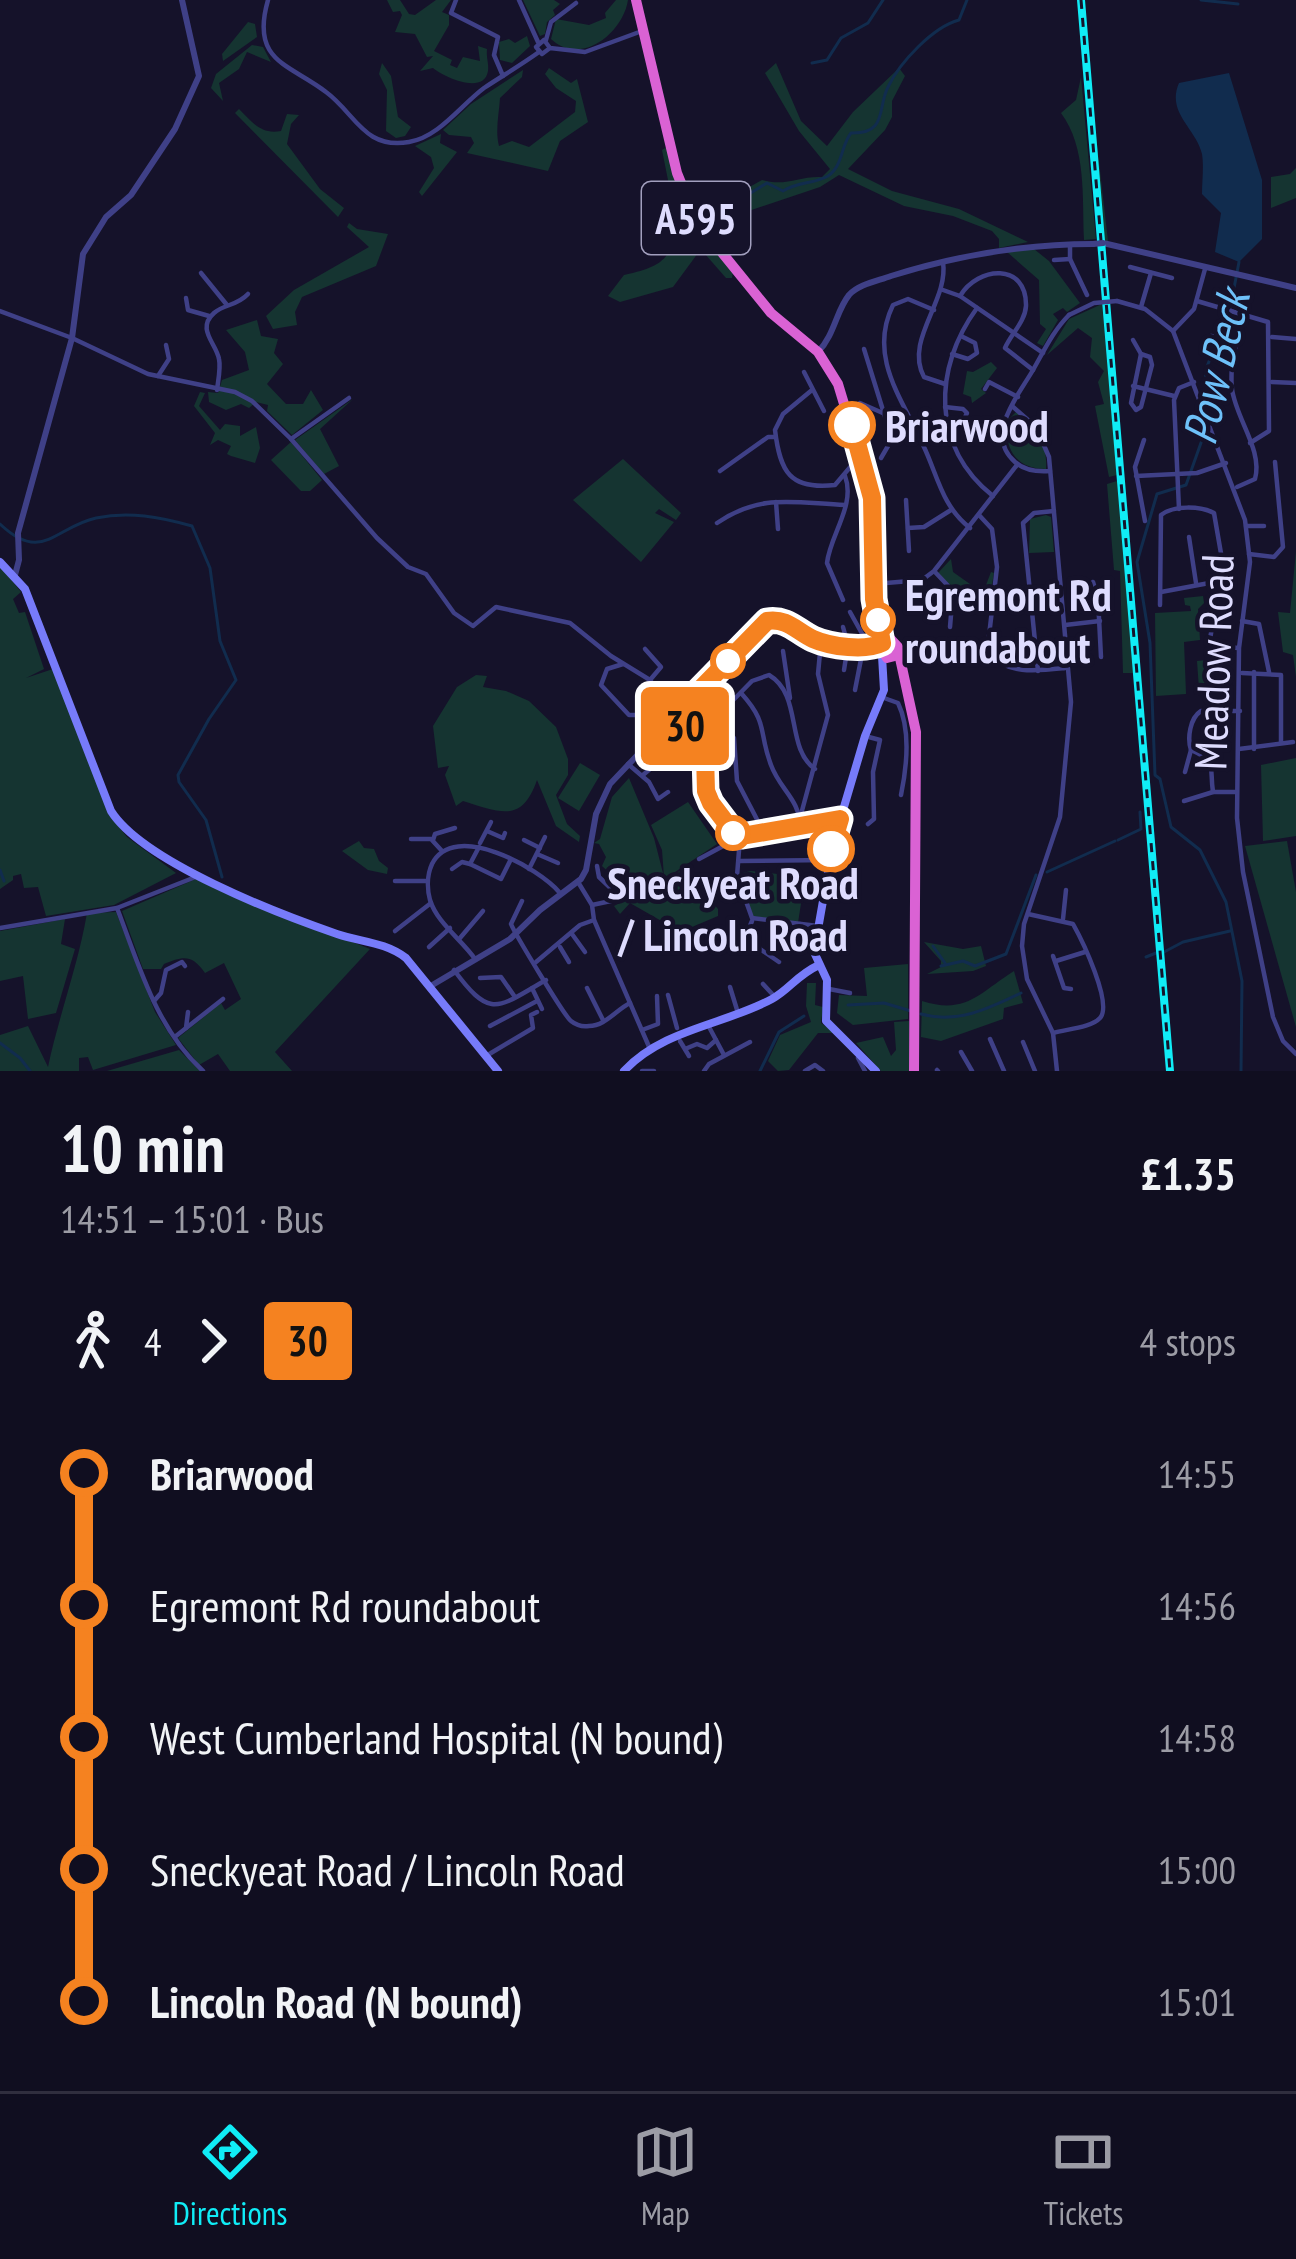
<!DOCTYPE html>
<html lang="en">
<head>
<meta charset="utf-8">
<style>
  :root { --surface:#100e20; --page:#1e1c2d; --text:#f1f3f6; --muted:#9c9ca5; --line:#302e3e; --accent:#10ecf6 }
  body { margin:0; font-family:"PT Sans Narrow",sans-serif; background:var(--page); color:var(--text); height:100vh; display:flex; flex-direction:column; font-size:45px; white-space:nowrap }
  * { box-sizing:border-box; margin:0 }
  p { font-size:39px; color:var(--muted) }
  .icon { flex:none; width:66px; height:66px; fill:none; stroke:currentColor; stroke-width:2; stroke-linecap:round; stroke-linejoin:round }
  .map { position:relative; height:1071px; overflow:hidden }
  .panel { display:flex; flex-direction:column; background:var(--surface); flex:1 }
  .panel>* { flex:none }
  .badge { padding:0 24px; border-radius:9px; font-size:42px; line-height:78px }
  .map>.badge { position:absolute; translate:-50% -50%; box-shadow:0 0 0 6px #fff }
  .legs { display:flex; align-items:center; gap:18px; height:132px; padding:0 60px; font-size:39px }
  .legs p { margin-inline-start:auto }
  .head { display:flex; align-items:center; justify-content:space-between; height:204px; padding:0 60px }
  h1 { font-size:66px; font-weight:700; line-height:90px }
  ul { padding:0 60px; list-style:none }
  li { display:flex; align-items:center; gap:42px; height:132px; font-size:45px }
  li i { display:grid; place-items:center; width:18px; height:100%; margin:0 15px; background:currentColor }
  li i::after { content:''; width:30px; height:30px; margin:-15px; border:9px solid; border-radius:50%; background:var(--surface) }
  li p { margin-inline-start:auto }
  li:first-child i { background:linear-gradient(#0000 50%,currentColor 0) }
  li:last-child i { background:linear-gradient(currentColor 50%,#0000 0) }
  .tab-bar { display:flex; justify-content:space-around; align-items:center; height:168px; border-top:3px solid var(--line); background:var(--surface); font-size:33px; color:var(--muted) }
  .tab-bar a { display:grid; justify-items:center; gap:6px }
  .tab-bar .active { color:var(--accent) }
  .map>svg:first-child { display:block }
</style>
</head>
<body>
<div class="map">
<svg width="1296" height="1071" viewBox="0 0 1296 1071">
  <rect width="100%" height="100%" fill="#15122a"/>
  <g fill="#153431">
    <path d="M387,0H400L409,14L415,15L436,0H451L442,12L449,15V25L434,51L452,60L450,65L457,68L463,57L480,61L478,46L487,49C486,57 489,64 488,71C484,96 442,76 433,68L420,71L433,56L427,57L415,34L395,32L402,15L400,11L393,12Z"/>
    <polygon points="523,0 554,0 560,4 553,10 555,15 547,22 545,34 540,36"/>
    <path d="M616,0H628C623,33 581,67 551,39L556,19L589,25L606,18L605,13Z"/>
    <polygon points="248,22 255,24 257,37 223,61 222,54"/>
    <polygon points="527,36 530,46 512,63 500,60 499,42 509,39 515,43"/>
    <polygon points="252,45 263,47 271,62 247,52 239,69 219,83 223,101 211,88 216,74"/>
    <polygon points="382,63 391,76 398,117 411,127 405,136 396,138 386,131 387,90 379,74"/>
    <path d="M776,63L801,121L827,146L853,112L899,68L905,76L892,101V117L885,130L848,169L892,191L959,209L1028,242L999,248V239L992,231L953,216L904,206L839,175L820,187L704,226L694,207L710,194L726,200L762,180C786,187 798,176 822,177L830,169L799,131L765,73Z"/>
    <path d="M549,68L571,83L577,79L588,122L560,141L548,171L467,153L474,143L471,137L449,135L443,130L471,104L523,70L522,77L500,98C499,114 495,131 499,146L512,141L529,147L575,112L576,101L556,88L545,74Z"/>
    <path d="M1081,77L1096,239L1084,240C1082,198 1087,148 1061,113L1076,100Z"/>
    <path d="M239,109C252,122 261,135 281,131L287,114L299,115L291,124L287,144L320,189L344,208L338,217L235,113Z"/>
    <polygon points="441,134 440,143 457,152 422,196 419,192 434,168 431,157 415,146"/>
    <polygon points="1092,135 1096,136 1108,241 1101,240"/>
    <polygon points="667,147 684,203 672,218 651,225 672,200 662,150"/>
    <polygon points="1296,168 1296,198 1271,208 1271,177 1290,174"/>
    <polygon points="349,223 357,229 388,234 376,266 302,297 295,312 297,325 273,329 266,316 294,290 369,247 347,227"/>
    <path d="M689,224H694L733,272L732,278H726L705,254L698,253L673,287L620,302L608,296L624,275C650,269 676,263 672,229Z"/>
    <polygon points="1034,249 1049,261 1080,303 1067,312 1063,308 1053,314 1058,320 1043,346 1037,343 1046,329 1040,324 1039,280 1007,252"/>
    <polygon points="1102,304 1117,475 1109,477 1095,406 1104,404 1098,382 1104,371 1090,357 1092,338 1078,328 1047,355 1069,319"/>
    <polygon points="257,320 261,336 278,339 274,353 283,364 267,384 286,404 303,404 311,390 323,410 292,435 267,411 268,405 256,402 249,408 241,404 226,410 209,402 208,392 218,393 222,380 249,370 245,352 226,330"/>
    <polygon points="991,362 997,368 981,389 986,393 972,403 971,397 963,394 967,371 973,372"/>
    <polygon points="200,392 205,393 199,406 220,430 225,424 240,426 240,436 256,427 260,448 255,463 231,456 227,454 231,446 218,440 210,445 215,433 194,406"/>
    <polygon points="353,399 320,429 339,466 324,474 295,440"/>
    <path d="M1016,412C1035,427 1048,444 1046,469C1016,469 1004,449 1007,421Z"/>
    <polygon points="291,442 322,480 310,491 301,491 271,460"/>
    <polygon points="623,459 681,513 676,520 659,509 655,513 674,522 641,562 573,500"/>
    <polygon points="1117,481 1133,673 1123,673 1120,571 1114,570 1107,484"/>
    <polygon points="1046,515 1051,517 1054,552 1029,553 1030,519"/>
    <polygon points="1296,551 1296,677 1293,655 1283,652 1278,612 1290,613"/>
    <path d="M951,559L953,572L977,589L986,585L991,572L994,573L990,596C970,594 950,590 938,573Z"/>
    <polygon points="0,566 21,592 13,599 19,613 25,612 44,669 26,678 56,668 110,816 127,837 176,873 114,905 46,916 38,887 24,888 21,874 13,876 13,880 0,889"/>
    <polygon points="1203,596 1204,603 1198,609 1200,640 1184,642 1186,694 1156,696 1155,613 1191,611 1190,606 1185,605 1184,598"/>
    <polygon points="1216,659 1219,688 1199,689 1197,661"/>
    <path d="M476,675L487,676L483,687L506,691L529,701L556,727L568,759V775L556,795L567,824L580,836L579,842L556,826L537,780C522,823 502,813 463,801L456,806L445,775L449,766L438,768L433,726L457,687Z"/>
    <polygon points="1296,758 1296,836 1263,841 1261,765"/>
    <polygon points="580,763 600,775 579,811 558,798"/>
    <polygon points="629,778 654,838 664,877 662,850 651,825 688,802 717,844 672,874 686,869 688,879 700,874 701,890 718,909 718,916 685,930 686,935 630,903 620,914 614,906 622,902 625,895 620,892 625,887 602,866 606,857 599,844 594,843 600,839 612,797"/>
    <polygon points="359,841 364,848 374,849 379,861 388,868 387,874 368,870 342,851"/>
    <polygon points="1287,841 1296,892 1296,1027 1245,846"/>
    <polygon points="751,871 805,877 798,923 753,916 738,874"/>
    <path d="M196,879L370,949L275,1052L292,1071H230L218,1054L199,1065L178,1038L221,1003L225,1010L241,999L224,963L205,973C192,954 183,956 164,964L161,969H143L122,911Z"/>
    <path d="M116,912L155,1012L176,1045L93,1070L88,1057L79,1058V1071H0V1035L28,1026L48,1067C59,1015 78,966 87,913Z"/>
    <polygon points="65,919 61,944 75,949 56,1013 28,1019 23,976 0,981 0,931"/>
    <polygon points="924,942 963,949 981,946 986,966 973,971 927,974 941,967 941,961"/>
    <polygon points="908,964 908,1019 853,1025 837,1013 839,995 867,996 864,968"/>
    <path d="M1014,971L1023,1003L1004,1008L1003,1019L941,1041L921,1037L922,1001C966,1015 979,993 1014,971Z"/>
    <polygon points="807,983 816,983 815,1005 823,1007 821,1023 835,1033 818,1033 789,1070 778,1071 768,1061 780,1035 811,1022 806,1006"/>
    <polygon points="909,1021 909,1071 881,1071 856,1043 883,1037 891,1056 896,1050 894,1022"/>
    <polygon points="179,1050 200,1071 107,1071"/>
  </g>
  <path fill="#112c4e" d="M1229,73L1262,180V239L1239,262L1215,252L1221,213L1202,194C1202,182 1204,166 1202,154C1196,128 1166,113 1179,83Z"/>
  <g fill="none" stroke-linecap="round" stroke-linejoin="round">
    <g stroke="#112c4e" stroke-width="3">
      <polyline points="1201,0 1238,4"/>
      <polyline points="812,63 827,60 841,38 868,23 883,0"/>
      <path d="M709,218L720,206L748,200L749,194L767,183L783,191C798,181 815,184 828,176C843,166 841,145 851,133C888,134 877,108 888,87C900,62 933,27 959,20L967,0"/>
      <polyline points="1204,405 1206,369 1230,309 1239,262"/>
      <polyline points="1203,414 1202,440 1186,485 1157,494 1137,562 1150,643 1155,775 1160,779 1171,827 1200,850 1226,902 1242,981 1241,1071"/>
      <path d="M0,524C42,564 55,527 96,518C129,511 160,517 192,526L210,568L220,641L236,680L209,719L178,775L179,782L206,820L222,877"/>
      <polyline points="1118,840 1141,829 1140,812"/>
      <polyline points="0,870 4,881"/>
      <polyline points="1047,872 1115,841"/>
      <polyline points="933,946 945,963"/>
      <polyline points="1164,952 1183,942 1230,931"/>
      <polyline points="1146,957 1156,953"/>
      <polyline points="941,966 963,961 975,966 1006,954 1036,875"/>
      <polyline points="848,1005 884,1003 911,1011"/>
      <path d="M921,1014C957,1024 988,1009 1021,993"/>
      <polyline points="0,1043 20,1058 30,1071"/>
      <polyline points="760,1071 779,1032 804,1016"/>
    </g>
    <g stroke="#3f4087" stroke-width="4.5">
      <path d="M268,0C250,62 290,64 326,92C355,113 364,150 409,142C439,137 460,106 484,88C502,76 521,65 539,52"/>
      <polyline points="456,0 451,13 498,37 494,55 503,76"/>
      <polyline points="519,0 538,42"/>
      <polyline points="546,40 551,22 576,3"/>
      <polyline points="550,48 542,54 536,47 544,40 550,48 585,52 642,31"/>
      <polyline points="1070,245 1070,259 1087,295"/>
      <polyline points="1054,260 1070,259"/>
      <path d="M943,262C949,301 904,340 924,377L945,384"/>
      <polyline points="1130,267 1172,278"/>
      <polyline points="201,273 227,305"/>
      <polyline points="943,290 960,296 1043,353"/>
      <path d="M960,296C978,266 1027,262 1026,306C1025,322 1011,334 1005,348L1033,370"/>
      <polyline points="186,298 188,310 209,316"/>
      <polyline points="1117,301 1145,309 1173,331 1245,520 1250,562 1239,648 1237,818 1243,872 1273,1017 1283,1041 1296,1054"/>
      <polyline points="1197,301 1268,322 1269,431 1250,443"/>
      <polyline points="1141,307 1151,273"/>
      <path d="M977,308C933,368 931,447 993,496"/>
      <path d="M934,310L908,299L893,305C867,358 904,401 924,447C938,477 942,506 970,528"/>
      <path d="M0,311L72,338L148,374L235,392L252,401L291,439L377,538L408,567L426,574L454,613L473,626L496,607L570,623L611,656L650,680L702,749C709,763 704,774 706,788C708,805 726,828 740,835"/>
      <polyline points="1173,331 1194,309 1205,269"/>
      <polyline points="1211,336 1237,341"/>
      <polyline points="1272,337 1296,339"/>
      <polyline points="1133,340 1141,354"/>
      <polyline points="864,349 886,420 895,434 881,458"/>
      <polyline points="952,354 968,359 977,353 975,343 961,336"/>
      <polygon points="1141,354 1150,357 1152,365 1141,407 1136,410 1131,403"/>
      <polyline points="804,372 824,411"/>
      <polyline points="158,376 169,359 166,345"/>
      <polyline points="1272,382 1296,383"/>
      <polyline points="1133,386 1174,396"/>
      <polyline points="985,389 989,382 1018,397"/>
      <path d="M217,390C218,381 221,368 219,359C216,343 196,329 214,313C224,304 237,306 248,294"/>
      <path d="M812,390L783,414L775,430C780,472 790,490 835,485L857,459"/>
      <polyline points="860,403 885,414"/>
      <polyline points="1012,406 1036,427 1049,457 1071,702 1060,817 1024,924 1022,946 1027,979 1053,1033 1057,1071"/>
      <polyline points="945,407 963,409 967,413 964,419 946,421"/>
      <polyline points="291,439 349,398"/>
      <polyline points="1144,440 1135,467 1145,521"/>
      <polyline points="720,471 768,437 775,437"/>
      <path d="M1050,471C1037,472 1025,471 1015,462C984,435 1018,396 1033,370C1044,351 1053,331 1069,315"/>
      <polyline points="1136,476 1197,473 1226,463"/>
      <path d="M1237,487L1255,479C1263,450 1236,419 1232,389C1229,363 1238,338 1245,314"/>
      <polyline points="906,500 909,551"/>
      <polyline points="776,502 778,529"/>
      <polyline points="1179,509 1174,400 1179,388 1194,382"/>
      <path d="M979,515L992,529L997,567L987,653C1008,675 1037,671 1065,668"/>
      <path d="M717,523C761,493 794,503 845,505"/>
      <polyline points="1246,526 1264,526"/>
      <polyline points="908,528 924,527 951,510"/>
      <polyline points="1189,537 1196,583"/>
      <polyline points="1249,554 1274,557 1283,547 1275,462"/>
      <polyline points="935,572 953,591 991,600"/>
      <polyline points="922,582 926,606"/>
      <polyline points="1093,582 1098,599 1101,657"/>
      <polyline points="874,584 922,580 934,571 1017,465"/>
      <polyline points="1161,592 1220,581"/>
      <path d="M843,600L827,563C830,535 856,505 845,476"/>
      <path d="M1160,605L1161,515C1174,505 1200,506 1214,513L1223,565L1210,639L1218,646L1238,648"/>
      <polyline points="850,612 870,648"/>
      <polyline points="1242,621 1259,624 1269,672"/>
      <polyline points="1065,625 1100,621"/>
      <polyline points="843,627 848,645 844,670"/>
      <polyline points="950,627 953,591"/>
      <polyline points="645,649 661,667 650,680"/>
      <polyline points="783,651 790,698"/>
      <polyline points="623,664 607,669 601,685 629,715 636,715 660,695"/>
      <polyline points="1038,671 1023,523 1034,513 1054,511"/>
      <polyline points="1242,673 1281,675 1281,742"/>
      <polyline points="855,690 863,649"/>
      <path d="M741,693C769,724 758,731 771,765C780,790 800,799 800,827"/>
      <path d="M884,698L898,703C911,730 907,766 901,795"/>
      <polyline points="718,717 734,738 737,781 763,831"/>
      <polyline points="865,736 880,740 873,772 874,819 868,824"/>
      <path d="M695,739L752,681L769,675C803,695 785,748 815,769"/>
      <polyline points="671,741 686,730"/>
      <polyline points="1239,749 1293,742"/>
      <polyline points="1254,749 1254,672"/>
      <polyline points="628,764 649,782 658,799 668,792"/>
      <polyline points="1185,772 1191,750"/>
      <polyline points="643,775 657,763"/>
      <path d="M1213,792C1209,766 1218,762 1191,750C1187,738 1190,718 1201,711H1240"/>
      <polyline points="1184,801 1213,792 1236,792"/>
      <polyline points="800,818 828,715 818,674 821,642"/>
      <polyline points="487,831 503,838 505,833"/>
      <polyline points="740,835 840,819"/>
      <polyline points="740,838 737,876 752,918 818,926"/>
      <polyline points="411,839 431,839 442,851"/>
      <polyline points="433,840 435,834 455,828"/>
      <polyline points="524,840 540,848"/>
      <polyline points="480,843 491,822"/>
      <polyline points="479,847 470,864 501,879 510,861"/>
      <polyline points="537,854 558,863"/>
      <polyline points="699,859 740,837"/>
      <polyline points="739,861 829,860"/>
      <polyline points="597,866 599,877 622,899"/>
      <polyline points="452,869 462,862 470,864"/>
      <polyline points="529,869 545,837"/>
      <polyline points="395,881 426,881"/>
      <polyline points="578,882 592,905 594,920 650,1049"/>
      <path d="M522,901L511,924C515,934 565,1017 571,1021C576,1025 583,1027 589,1026C605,1026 616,1010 630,1003"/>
      <polyline points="592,905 644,894"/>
      <path d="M117,908C139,965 156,1028 203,1071"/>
      <path d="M1028,914L1073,924C1082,940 1113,1004 1100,1018C1091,1028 1066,1029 1053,1033"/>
      <polyline points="1063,919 1066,890"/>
      <polyline points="752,921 749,928 760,949 779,962"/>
      <polyline points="0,928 117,908 198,876"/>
      <polyline points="395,931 431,903"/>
      <polyline points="572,934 585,952"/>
      <polyline points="786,936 798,937 800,924"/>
      <polyline points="460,938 483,911"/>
      <polyline points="429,947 450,928"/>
      <polyline points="560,947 569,962"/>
      <polyline points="1053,956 1064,988 1071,989"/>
      <path d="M475,959C462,940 437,923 430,900C427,889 427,875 432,864C454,820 539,868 560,893"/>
      <polyline points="1056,961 1085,952"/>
      <polyline points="536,962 580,925 594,920"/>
      <path d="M454,970C491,1020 497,1008 546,980"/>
      <polyline points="480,978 501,977 515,997"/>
      <polyline points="763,984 775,997"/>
      <polyline points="730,987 738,1013"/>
      <polyline points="532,988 542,1009"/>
      <polyline points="587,988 603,1020"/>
      <polyline points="829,989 850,993"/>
      <polyline points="668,995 677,1028"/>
      <polyline points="154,1001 161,993 166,970 182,962 185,966"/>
      <polyline points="708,1025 724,1055"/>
      <polyline points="490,1026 537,1001"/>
      <polyline points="186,1028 188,1012"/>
      <polyline points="642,1030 658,1024 657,996"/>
      <polyline points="176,1036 223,999"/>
      <polyline points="990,1039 1004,1071"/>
      <polyline points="680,1041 689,1056"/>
      <polyline points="1023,1042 1035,1071"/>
      <polyline points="685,1049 697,1044 707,1048 716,1040"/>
      <polyline points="961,1052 972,1071"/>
      <polyline points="486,1056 533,1028 531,1015 537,1012"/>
      <polyline points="858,1058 865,1071"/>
      <polyline points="937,1070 938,1071"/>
      <polyline points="642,1071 654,1071"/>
      <polyline points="704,1071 709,1064 750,1042"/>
      <polyline points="805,1071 815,1065 823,1071"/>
    </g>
    <g stroke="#3f4087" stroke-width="6">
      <polyline points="1103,243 1296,288"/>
      <path d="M818,352C835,334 836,311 849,295C859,284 878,281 891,276C958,255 1024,244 1093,244"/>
      <polyline points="15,575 19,560 18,533 72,338 83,254 106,217 131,195 175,129 199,76 182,0"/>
      <path d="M429,987L510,939L540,910L581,879L586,870L596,814L610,784L762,624L779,620C815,634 837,655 880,645"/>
    </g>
    <g stroke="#777bfa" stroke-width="8">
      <path d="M0,562L25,589L111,811C143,862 279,914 337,934C361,942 385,942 406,958L498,1071"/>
      <path d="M624,1071C663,1029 724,1025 772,999C790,989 797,975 819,965"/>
      <polyline points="876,1071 826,1021 827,980 814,952 833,844 865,736 884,690 882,656"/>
    </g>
    <g stroke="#da62d4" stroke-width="10">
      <polyline points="636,0 677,173 690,205 702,228 771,313 818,352 838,384 870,490 875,599 882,643"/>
      <polyline points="881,629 898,647 895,656 887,658 880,647 891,640"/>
      <polyline points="898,649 916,732 914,1071"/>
    </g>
    <g stroke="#10ecf6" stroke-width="8">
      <polyline id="rail" points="1081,0 1170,1071"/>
    </g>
    <use href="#rail" stroke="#15122a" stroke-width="3" stroke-dasharray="9" stroke-linecap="butt"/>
    <polyline stroke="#3f4087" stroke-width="4.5" points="1069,315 1094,303 1117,301"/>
    <polyline stroke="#3f4087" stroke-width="6" points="1093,244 1103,243"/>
  </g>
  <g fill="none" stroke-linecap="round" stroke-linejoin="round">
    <g stroke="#fff" stroke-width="27">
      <path id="line-1" d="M831,849L840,819L742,836L733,832L711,803L706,791L705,755L676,714L767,621C788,618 796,631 813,639C831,647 866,651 882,643L874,599L872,498L852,425"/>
    </g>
    <use href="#line-1" stroke="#f58220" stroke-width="18"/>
  </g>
  <g fill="#fff" stroke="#f58220" stroke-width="6">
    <circle cx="852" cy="425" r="21"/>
    <circle cx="878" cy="620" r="15"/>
    <circle cx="728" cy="661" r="15"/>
    <circle cx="733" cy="833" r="15"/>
    <circle cx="831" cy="849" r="21"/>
  </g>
  <g text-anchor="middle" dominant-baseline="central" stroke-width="9" stroke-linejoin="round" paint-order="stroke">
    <rect fill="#15122a" stroke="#a29fbe" stroke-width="3" x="642" y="182" width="108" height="72" rx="9"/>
    <g font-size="42" font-weight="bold" fill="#dedcfe">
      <text x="696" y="218">A595</text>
    </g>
    <g font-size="45" font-weight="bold" fill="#dedcfe" stroke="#15122a" text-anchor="start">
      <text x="885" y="425">Briarwood</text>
      <text x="905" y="594">Egremont Rd<tspan x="905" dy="52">roundabout</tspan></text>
      <text x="733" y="882" text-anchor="middle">Sneckyeat Road<tspan x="733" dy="52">/ Lincoln Road</tspan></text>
    </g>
    <g font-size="45" fill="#dedcfe" stroke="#15122a">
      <text transform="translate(1213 662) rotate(-88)">Meadow Road</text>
    </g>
    <g font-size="48" font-style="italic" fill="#6ec1f9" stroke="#15122a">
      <text transform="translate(1215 367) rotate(-77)">Pow Beck</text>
    </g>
  </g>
</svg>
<b class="badge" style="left:685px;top:726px;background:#f58220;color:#111">30</b>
</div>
<section class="panel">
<div class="head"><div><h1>10 min</h1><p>14:51 – 15:01 · Bus</p></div><b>£1.35</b></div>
<div class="legs"><svg class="icon" aria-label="walk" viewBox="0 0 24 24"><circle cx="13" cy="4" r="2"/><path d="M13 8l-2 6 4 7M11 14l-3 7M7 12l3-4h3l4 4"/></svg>4<svg class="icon" aria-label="forward" viewBox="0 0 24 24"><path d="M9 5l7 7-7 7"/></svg><b class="badge" style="background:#f58220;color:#111">30</b><p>4 stops</p></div>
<ul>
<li><i style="color:#f58220"></i><b>Briarwood</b><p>14:55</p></li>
<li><i style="color:#f58220"></i><span>Egremont Rd roundabout</span><p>14:56</p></li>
<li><i style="color:#f58220"></i><span>West Cumberland Hospital (N bound)</span><p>14:58</p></li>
<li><i style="color:#f58220"></i><span>Sneckyeat Road / Lincoln Road</span><p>15:00</p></li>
<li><i style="color:#f58220"></i><b>Lincoln Road (N bound)</b><p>15:01</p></li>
</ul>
</section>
<nav class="tab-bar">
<a class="active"><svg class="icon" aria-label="directions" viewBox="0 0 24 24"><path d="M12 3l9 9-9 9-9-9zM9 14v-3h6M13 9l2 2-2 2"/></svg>Directions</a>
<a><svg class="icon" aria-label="map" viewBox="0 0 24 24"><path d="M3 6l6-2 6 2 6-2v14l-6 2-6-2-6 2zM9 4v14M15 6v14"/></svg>Map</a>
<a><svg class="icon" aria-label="tickets" viewBox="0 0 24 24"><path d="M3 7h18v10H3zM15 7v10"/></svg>Tickets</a>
</nav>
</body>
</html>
